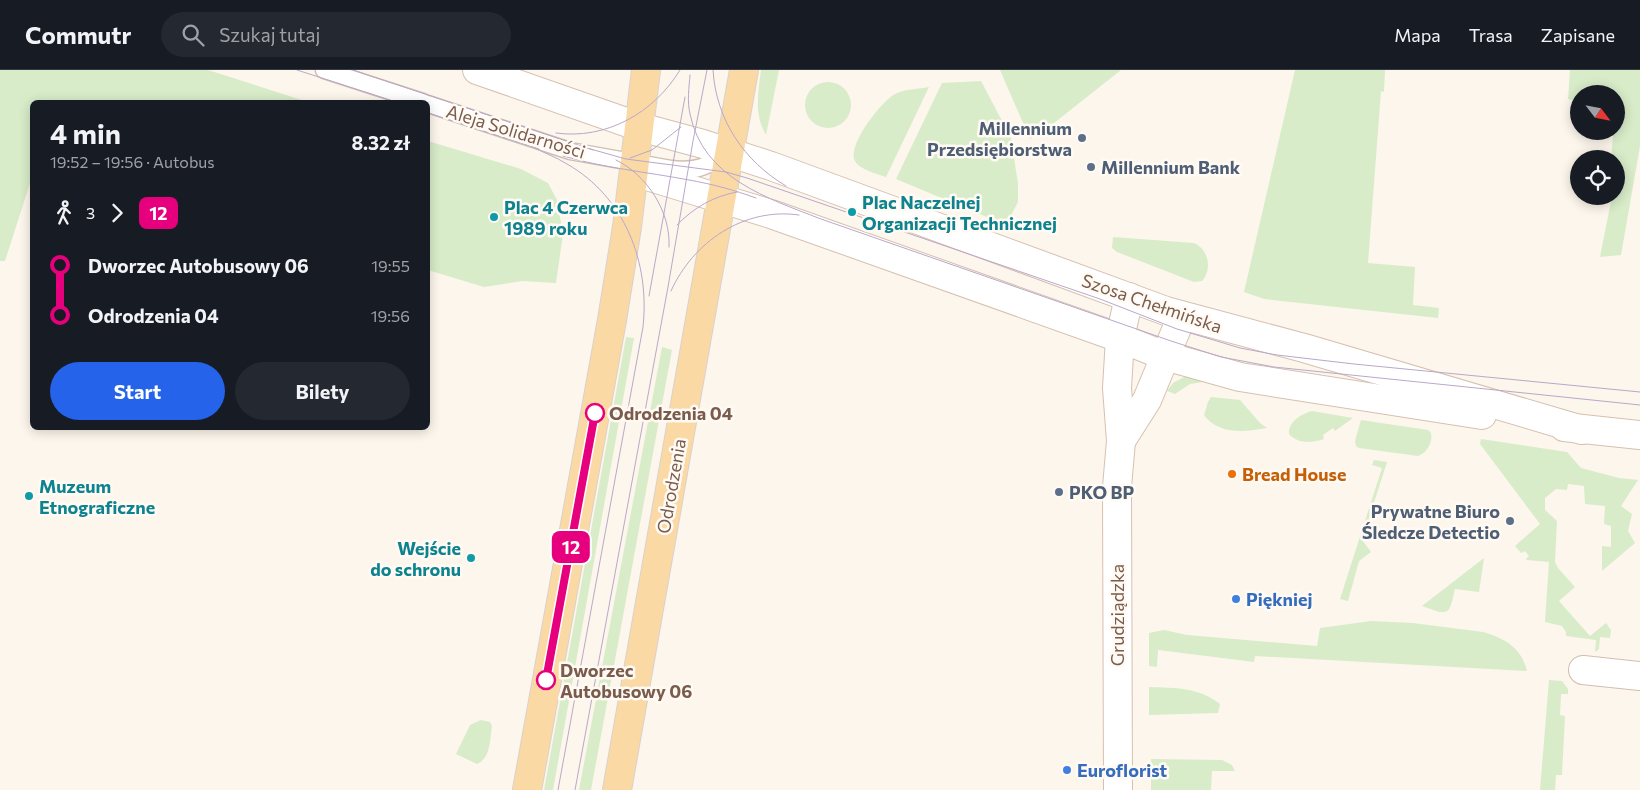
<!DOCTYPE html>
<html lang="pl">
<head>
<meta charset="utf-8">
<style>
  :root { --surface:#171b24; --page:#242831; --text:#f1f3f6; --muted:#9ea1a6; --line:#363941; --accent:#2563eb }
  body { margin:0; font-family:Commissioner,sans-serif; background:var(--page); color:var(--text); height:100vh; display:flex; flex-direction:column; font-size:19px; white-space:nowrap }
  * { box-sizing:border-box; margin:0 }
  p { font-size:16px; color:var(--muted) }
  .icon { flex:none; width:28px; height:28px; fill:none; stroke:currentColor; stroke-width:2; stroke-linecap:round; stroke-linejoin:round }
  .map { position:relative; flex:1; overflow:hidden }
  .sheet { position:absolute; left:30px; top:30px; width:400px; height:330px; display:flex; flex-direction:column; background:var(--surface); border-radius:8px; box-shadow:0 2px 12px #0003 }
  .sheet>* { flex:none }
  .badge { padding:0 10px; border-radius:8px; font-size:18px; line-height:32px }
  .needle { width:32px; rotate:122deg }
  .fabs { position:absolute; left:1570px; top:15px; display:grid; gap:10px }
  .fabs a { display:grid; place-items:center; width:55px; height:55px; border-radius:50%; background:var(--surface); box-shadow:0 2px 12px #0003; font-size:25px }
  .map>.badge { position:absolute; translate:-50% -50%; box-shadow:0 0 0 2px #fff }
  .legs { display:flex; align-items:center; gap:8px; height:55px; padding:0 20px; font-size:16px }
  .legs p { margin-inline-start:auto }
  .overview { display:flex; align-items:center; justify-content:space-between; height:85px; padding:0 20px }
  h1 { font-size:28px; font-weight:700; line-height:38px }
  .primary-button { display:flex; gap:10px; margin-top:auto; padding:10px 20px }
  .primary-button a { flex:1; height:58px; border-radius:30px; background:var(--accent); color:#fff; font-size:20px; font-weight:700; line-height:58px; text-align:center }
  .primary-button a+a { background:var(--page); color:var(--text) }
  ul { padding:0 20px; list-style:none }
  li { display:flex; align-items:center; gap:18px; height:50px; font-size:19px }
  li i { display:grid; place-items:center; width:8px; height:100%; margin:0 6px; background:currentColor }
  li i::after { content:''; width:12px; height:12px; margin:-6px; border:4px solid; border-radius:50%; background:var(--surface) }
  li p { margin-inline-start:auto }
  li:first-child i { background:linear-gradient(#0000 50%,currentColor 0) }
  li:last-child i { background:linear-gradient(currentColor 50%,#0000 0) }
  header { display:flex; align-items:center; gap:30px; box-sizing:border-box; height:70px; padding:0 25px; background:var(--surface); border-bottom:1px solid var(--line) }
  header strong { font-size:24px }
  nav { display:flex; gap:28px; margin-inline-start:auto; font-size:18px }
  .search { width:350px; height:45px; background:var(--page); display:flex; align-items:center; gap:12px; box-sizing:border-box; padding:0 18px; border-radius:28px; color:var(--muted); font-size:19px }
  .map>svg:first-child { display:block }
</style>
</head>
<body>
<header>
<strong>Commutr</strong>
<div class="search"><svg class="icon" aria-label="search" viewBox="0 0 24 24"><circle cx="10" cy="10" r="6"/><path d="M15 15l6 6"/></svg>Szukaj tutaj</div>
<nav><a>Mapa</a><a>Trasa</a><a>Zapisane</a></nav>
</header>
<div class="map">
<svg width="1640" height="720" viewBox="0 0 1640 720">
  <rect width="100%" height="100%" fill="#fdf6ec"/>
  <g fill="#d8ecc9">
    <polygon points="0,0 208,0 308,32 32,32 32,107 5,191 0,191"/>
    <path d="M761,0H779L766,65C754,45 758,23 761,0Z"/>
    <polygon points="1000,0 1121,0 1054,53 1030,69"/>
    <polygon points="1295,0 1385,0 1384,22 1381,21 1368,193 1415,197 1413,235 1439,238 1438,248 1264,229 1244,222"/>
    <polygon points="1570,0 1640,0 1640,76 1621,185 1600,187 1612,126 1616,126 1616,105 1619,90 1611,89 1613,66 1607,65 1607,61 1616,61 1616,24 1579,24 1579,31 1568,29"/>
    <polygon points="981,11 1011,68 1018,114 1018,132 1006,155 896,109 942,13"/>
    <circle cx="828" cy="35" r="23"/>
    <path d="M929,17L886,107C878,104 860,100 855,91C847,75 881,32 895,24C905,19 919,19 929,17Z"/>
    <polygon points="428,71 521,99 548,113 557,130 563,164 556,213 522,211 484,217 428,200"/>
    <path d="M1113,167L1194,173C1208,179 1213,199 1202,211L1194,212L1117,182L1112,178Z"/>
    <polygon points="626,267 634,268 553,720 544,720"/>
    <polygon points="662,277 672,280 591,720 579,720"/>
    <polygon points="1188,305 1216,310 1190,314 1175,324 1167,321 1173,313"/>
    <path d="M1211,327L1240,330L1260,353L1267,358C1244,362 1219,365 1204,345L1208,332Z"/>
    <path d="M1312,341L1353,348L1335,361L1333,358L1323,365L1324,369C1311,373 1298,374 1289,364C1288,352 1301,344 1312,341Z"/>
    <path d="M1361,350L1428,360L1431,363C1433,372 1427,383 1418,386L1359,378L1356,376L1355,371Z"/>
    <polygon points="1481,369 1567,382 1581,398 1619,408 1638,410 1621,436 1632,444 1628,461 1635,473 1602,501 1602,476 1611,477 1611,456 1604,454 1605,436 1585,434 1584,416 1568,414 1567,420 1556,419 1545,428 1545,440 1557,451 1555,492 1558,498 1575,517 1559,531 1590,566 1606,553 1611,560 1610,568 1600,567 1599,579 1595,582 1596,570 1566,566 1566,562 1562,556 1545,552 1549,492 1527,490 1526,489 1529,486 1525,481 1521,483 1515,476 1540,454 1480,374"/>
    <polygon points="1374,390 1387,392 1362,470 1371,482 1359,491 1348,531 1340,529 1382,398 1372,395"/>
    <path d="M1484,488L1479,522L1455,519C1449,546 1449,546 1422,536Z"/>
    <path d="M1371,551L1413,553L1483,562C1504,568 1522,578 1527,601L1255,586L1254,592L1158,580L1157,597L1149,596V563L1164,560L1187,565L1317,576L1320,558Z"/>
    <polygon points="1549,610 1562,611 1568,619 1568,624 1561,624 1560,645 1565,646 1562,705 1556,705 1555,720 1540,720"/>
    <path d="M1149,617C1174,618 1199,617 1220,634L1218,643L1149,645Z"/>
    <path d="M481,650L490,652L492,656C490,668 491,688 477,694L456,684L470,655Z"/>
    <polygon points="1151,689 1222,690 1232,695 1235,701 1212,701 1211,720 1151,720"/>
  </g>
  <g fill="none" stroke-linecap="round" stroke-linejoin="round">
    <g stroke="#d1beb0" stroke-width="19">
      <g id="lane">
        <polyline points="324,0 423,32"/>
        <path d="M428,34L570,81L671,99C699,102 706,96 729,83"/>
      </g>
    </g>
    <g stroke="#d1beb0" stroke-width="30">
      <polyline id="street" points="1583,600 1640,606"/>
    </g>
    <g stroke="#d6c0b0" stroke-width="30">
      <g id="secondary">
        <polyline points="477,0 640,57 703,74 771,96 1166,241 1304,278 1582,360"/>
        <polyline points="634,102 771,144 1120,268 1165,286 1240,307 1482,345"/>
        <polyline points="1564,357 1640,365"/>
        <polyline points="1121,371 1147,330 1182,246"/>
        <polyline points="1118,720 1117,417 1121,371 1117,318 1120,268 1129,227"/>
      </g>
    </g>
    <g stroke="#dad1cd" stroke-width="30">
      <g id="primary">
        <polyline points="527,720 612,250 627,157 646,0"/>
        <polyline points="617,720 744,0"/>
      </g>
    </g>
    <use href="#lane" stroke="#fff" stroke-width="16"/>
    <use href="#street" stroke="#fff" stroke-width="28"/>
    <use href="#secondary" stroke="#fff" stroke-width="28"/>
    <use href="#primary" stroke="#fbd9a5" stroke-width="28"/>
    <g stroke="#b9a8c9" stroke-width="1">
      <polyline points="297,0 396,32"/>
      <polyline points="353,0 593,80"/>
      <path d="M713,0C716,50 744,91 786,116"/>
      <path d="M690,5C689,18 687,31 690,44C703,108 767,128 821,149L1171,271L1221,287L1274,297L1640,335"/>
      <polyline points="428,43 539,79"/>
      <path d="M556,63C606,70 654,43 680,0"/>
      <path d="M533,77C544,83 556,87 567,94C625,127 650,193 643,257L558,720"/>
      <polyline points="587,78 626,89 726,102 747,108 1100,229 1177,259 1240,278 1277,285 1354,294 1640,322"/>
      <path d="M563,86C604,98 647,102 689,110C712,114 734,120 756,128"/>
      <polyline points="630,88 652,80 681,57"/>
      <path d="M616,90C647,105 671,142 669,177"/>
      <path d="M677,155C693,138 714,126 737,122"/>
      <path d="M671,221C693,172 744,137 799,145"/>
      <polyline points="649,226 685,27"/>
      <polyline points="575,720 668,217 693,71 707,0"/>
    </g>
  </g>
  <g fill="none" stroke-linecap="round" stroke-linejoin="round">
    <g stroke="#fff" stroke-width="11">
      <polyline id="line-1" points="546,610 595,343"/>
    </g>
    <use href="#line-1" stroke="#e6007e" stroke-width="8"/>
  </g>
  <g fill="#5c6f8a" stroke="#fffaf3" stroke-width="2">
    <circle cx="1082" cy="68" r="5"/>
    <circle cx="1091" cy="97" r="5"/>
    <circle cx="1059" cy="422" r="5"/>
    <circle cx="1510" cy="451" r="5"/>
  </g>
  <g fill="#0f9aa8" stroke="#fffaf3" stroke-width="2">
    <circle cx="852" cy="142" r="5"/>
    <circle cx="494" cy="147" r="5"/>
    <circle cx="29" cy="426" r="5"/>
    <circle cx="471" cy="488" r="5"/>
  </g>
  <g fill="#fff" stroke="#e6007e" stroke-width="2.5">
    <circle cx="595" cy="343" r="9"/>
    <circle cx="546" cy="610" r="9"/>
  </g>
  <circle fill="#e8710a" stroke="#fffaf3" stroke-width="2" cx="1232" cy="404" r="5"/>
  <g fill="#3f7fe0" stroke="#fffaf3" stroke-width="2">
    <circle cx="1236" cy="529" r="5"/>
    <circle cx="1067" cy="700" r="5"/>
  </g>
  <g text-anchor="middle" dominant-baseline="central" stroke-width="5" stroke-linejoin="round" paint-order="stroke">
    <g font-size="18" font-weight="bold" fill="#4e5e75" stroke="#fffaf3" text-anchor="end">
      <text x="1072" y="58">Millennium<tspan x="1072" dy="21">Przedsiębiorstwa</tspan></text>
      <text x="1101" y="97" text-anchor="start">Millennium Bank</text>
      <text x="1069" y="422" text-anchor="start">PKO BP</text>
      <text x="1500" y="441">Prywatne Biuro<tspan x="1500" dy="21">Śledcze Detectio</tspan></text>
    </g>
    <g font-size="18" fill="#7a5c4d" stroke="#fffaf3">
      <text transform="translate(516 61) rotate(17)">Aleja Solidarności</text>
      <text transform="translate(1152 233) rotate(19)">Szosa Chełmińska</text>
      <text transform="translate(671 416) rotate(-80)">Odrodzenia</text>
      <text transform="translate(1117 545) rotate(-90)">Grudziądzka</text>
    </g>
    <g font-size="18" font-weight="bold" fill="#0d838f" stroke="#fffaf3" text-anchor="start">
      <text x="862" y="132">Plac Naczelnej<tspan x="862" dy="21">Organizacji Technicznej</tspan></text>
      <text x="504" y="137">Plac 4 Czerwca<tspan x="504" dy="21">1989 roku</tspan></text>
      <text x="39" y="416">Muzeum<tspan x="39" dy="21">Etnograficzne</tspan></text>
      <text x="461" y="478" text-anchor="end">Wejście<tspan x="461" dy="21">do schronu</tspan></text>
    </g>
    <g font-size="18" font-weight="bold" fill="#7a5c4d" stroke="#fffaf3" text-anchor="start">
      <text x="609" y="343">Odrodzenia 04</text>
      <text x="560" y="600">Dworzec<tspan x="560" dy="21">Autobusowy 06</tspan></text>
    </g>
    <g font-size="18" font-weight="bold" fill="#c56008" stroke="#fffaf3" text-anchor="start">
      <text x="1242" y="404">Bread House</text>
    </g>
    <g font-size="18" font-weight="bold" fill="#366cbe" stroke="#fffaf3" text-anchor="start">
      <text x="1246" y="529">Piękniej</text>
      <text x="1077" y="700">Euroflorist</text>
    </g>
  </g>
</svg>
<div class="fabs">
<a><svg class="needle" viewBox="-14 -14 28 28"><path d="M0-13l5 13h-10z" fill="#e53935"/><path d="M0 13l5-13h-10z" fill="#9ea1a6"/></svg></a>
<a><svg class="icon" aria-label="locate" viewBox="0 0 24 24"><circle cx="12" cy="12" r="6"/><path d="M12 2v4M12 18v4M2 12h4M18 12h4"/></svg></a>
</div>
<b class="badge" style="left:571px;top:477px;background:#e6007e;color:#fff">12</b>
<section class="sheet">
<div class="overview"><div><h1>4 min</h1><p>19:52 – 19:56 · Autobus</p></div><b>8.32 zł</b></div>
<div class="legs"><svg class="icon" aria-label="walk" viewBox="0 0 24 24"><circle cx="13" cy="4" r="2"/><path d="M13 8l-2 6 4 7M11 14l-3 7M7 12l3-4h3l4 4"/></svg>3<svg class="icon" aria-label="forward" viewBox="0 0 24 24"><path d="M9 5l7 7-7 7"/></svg><b class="badge" style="background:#e6007e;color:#fff">12</b></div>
<ul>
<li><i style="color:#e6007e"></i><b>Dworzec Autobusowy 06</b><p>19:55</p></li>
<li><i style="color:#e6007e"></i><b>Odrodzenia 04</b><p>19:56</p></li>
</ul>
<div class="primary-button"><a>Start</a><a>Bilety</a></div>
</section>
</div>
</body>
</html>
